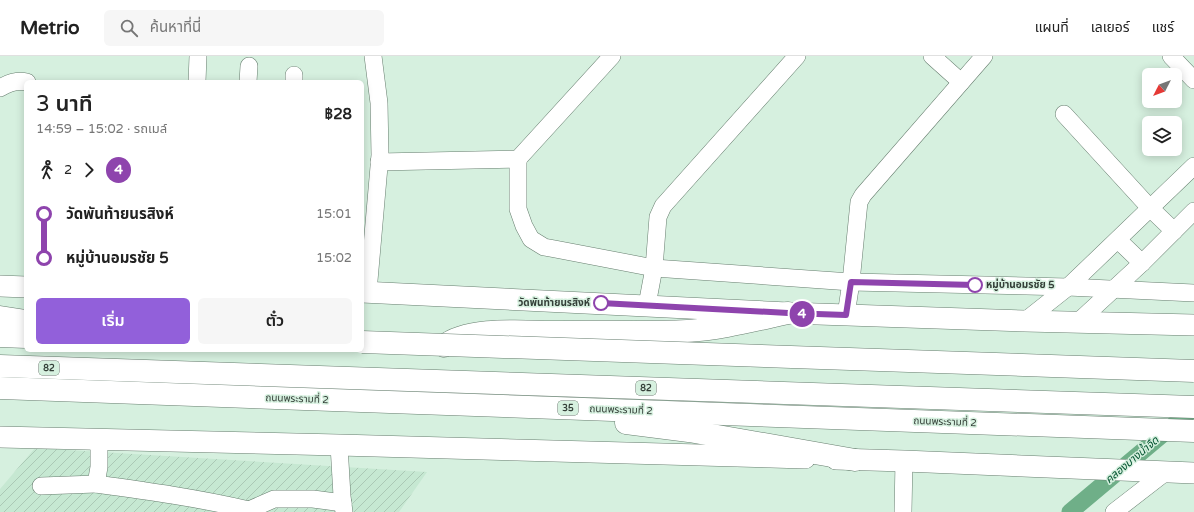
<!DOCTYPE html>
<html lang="th">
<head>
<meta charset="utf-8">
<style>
  :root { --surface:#fff; --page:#f6f6f6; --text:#222; --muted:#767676; --line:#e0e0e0; --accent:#9260da }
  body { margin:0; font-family:"Varela Round","Noto Sans Thai",sans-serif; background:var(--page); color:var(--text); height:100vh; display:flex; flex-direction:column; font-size:15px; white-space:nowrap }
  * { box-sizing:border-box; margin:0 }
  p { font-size:13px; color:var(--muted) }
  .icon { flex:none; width:22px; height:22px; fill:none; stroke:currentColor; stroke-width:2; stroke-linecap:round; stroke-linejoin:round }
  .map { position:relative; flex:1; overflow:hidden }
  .panel { position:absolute; left:24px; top:24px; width:340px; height:272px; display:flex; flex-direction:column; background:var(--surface); border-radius:6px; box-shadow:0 2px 10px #0003 }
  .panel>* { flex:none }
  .badge { padding:0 8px; border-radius:13px; font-size:14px; line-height:26px }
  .needle { width:26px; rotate:228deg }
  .controls { position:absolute; left:1142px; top:12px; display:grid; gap:8px }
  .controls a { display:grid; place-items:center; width:40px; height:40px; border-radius:6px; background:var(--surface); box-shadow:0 2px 10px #0003; font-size:20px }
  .map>.badge { position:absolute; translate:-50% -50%; box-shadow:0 0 0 2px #fff }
  .legs { display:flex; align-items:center; gap:6px; height:44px; padding:0 12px; font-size:13px }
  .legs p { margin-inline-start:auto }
  .head { display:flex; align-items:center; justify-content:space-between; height:68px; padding:0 12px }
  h1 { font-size:22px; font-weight:600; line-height:30px }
  .action { display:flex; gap:8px; margin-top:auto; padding:8px 12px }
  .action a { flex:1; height:46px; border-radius:6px; background:var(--accent); color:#fff; font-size:16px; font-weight:600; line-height:46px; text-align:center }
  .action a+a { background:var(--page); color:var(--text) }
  ul { padding:0 12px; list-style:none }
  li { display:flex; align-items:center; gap:14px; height:44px; font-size:15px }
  li i { display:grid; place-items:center; width:6px; height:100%; margin:0 5px; background:currentColor }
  li i::after { content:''; width:10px; height:10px; margin:-5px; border:3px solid; border-radius:50%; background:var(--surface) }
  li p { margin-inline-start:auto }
  li:first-child i { background:linear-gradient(#0000 50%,currentColor 0) }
  li:last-child i { background:linear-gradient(currentColor 50%,#0000 0) }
  header { display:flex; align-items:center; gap:24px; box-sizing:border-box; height:56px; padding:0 20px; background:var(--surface); border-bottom:1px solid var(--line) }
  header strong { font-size:19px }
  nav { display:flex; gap:22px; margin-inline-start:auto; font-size:14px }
  .search { width:280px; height:36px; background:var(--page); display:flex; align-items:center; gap:10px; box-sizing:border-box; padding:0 14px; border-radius:6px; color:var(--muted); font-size:15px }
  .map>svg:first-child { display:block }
</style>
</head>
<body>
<header>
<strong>Metrio</strong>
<div class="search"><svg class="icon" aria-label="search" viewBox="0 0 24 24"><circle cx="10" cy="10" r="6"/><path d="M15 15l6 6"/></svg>ค้นหาที่นี่</div>
<nav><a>แผนที่</a><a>เลเยอร์</a><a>แชร์</a></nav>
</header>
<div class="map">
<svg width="1194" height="456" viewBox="0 0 1194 456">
  <defs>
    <pattern id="industrial-furrows" width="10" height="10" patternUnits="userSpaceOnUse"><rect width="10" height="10" fill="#c6e8d2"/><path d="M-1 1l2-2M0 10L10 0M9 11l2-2" fill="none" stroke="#abc8b5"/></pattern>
  </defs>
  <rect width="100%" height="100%" fill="#d6f0df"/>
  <polygon fill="url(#industrial-furrows)" points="35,392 427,416 399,456 0,456 0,433"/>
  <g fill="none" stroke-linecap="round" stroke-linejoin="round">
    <polyline stroke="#6faf88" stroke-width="17" points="1070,456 1194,352"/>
    <g stroke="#677e6f" stroke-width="18">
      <g id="minor">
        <polyline points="932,0 961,26"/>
        <polyline points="1171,0 1194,24"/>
        <polyline points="197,26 198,0"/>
        <polyline points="248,26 249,10"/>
        <polyline points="294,26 294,19"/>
        <path d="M0,32C8,27 17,24 27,26"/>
        <polyline points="1064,58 1150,152 1174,175"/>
        <polyline points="518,103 518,153 524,170 531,183 544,191 555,193 654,212 851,226 1068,231 1194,237"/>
        <polyline points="379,106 518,103 612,0"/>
        <polyline points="1118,184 1142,207"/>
        <polyline points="368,236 380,99 379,47 373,0"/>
        <polyline points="647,249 654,212 658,161 663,150 797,0"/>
        <polyline points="846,259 851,226 859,146 863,139 984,0"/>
        <polyline points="1025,265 1068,231 1194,110"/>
        <polyline points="1078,266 1142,207 1194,155"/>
        <path d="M99,384V411L96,428C147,435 198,442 249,454L251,456"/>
        <polyline points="339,389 342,440 344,456"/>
        <polyline points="41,430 96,428"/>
        <polyline points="249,454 274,443 313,443 343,447"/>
        <polyline points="903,456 904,405"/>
        <polyline points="1114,456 1167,415"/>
      </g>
    </g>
    <g stroke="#677e6f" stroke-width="22">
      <g id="major">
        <polyline points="0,230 26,231"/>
        <polyline points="362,236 788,257 1025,265 1194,269"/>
        <polyline points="0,381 339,389 805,402"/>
        <polyline points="836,403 904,405 1194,417"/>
      </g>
    </g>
    <g stroke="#677e6f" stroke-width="23">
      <g id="highway">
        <polyline points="0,261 26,265"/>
        <polyline points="0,280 26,281"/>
        <path d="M444,290C468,270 526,276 556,276C599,275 644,277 687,275C721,273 755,264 788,257"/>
        <polyline points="0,310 1194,351"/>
        <polyline points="0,332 1194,375"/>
        <polyline points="626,367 689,375 855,404"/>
      </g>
    </g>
    <use href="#minor" stroke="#fff" stroke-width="17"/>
    <use href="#major" stroke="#fff" stroke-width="21"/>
    <use href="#highway" stroke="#fff" stroke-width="22"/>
    <g stroke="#677e6f" stroke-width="23" stroke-linecap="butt">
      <polyline id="highway-bridge" points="362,286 1194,315"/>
    </g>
    <use href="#highway-bridge" stroke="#fff" stroke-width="22"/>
  </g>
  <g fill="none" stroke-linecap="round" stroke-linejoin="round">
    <g stroke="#fff" stroke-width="9">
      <polyline id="line-1" points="601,247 788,257 846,259 851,226 975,229"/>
    </g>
    <use href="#line-1" stroke="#8e44ad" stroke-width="6"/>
  </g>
  <g fill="#fff" stroke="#8e44ad" stroke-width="2">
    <circle cx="975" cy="229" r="7"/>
    <circle cx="601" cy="247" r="7"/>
  </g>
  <g text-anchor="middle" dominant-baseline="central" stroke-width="3" stroke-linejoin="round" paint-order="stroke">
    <g fill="#d6f0df" stroke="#65746a" stroke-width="1">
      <rect x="39" y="305" width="20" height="14" rx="3"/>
      <rect x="636" y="325" width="20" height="14" rx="3"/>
      <rect x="558" y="345" width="20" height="14" rx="3"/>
    </g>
    <g font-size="9" font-weight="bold" fill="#343f38">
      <text x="49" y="312">82</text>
      <text x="646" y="332">82</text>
      <text x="568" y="352">35</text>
    </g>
    <g font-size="10" font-weight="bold" fill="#343f38" stroke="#d6f0df" text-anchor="start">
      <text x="986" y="229">หมู่บ้านอมรชัย 5</text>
      <text x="590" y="247" text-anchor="end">วัดพันท้ายนรสิงห์</text>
    </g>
    <g font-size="10" fill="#343f38" stroke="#d6f0df">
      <text transform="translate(297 343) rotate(2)">ถนนพระรามที่ 2</text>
      <text transform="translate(621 354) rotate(2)">ถนนพระรามที่ 2</text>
      <text transform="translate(945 366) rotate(2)">ถนนพระรามที่ 2</text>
    </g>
    <g font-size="11" font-style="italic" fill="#00522e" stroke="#d6f0df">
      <text transform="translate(1132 404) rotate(-40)">คลองบางน้ำจืด</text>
    </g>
  </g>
</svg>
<div class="controls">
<a><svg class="needle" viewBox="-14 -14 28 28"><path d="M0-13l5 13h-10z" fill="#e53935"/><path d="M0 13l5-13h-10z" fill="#767676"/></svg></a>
<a><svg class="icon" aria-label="layers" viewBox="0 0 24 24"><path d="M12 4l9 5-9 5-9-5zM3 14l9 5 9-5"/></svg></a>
</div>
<b class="badge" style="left:802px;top:258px;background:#8e44ad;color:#fff">4</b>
<section class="panel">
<div class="head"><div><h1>3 นาที</h1><p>14:59 – 15:02 · รถเมล์</p></div><b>฿28</b></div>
<div class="legs"><svg class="icon" aria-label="walk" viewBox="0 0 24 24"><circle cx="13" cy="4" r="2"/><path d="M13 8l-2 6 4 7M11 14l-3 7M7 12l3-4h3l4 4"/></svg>2<svg class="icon" aria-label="forward" viewBox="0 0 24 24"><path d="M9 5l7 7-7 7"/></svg><b class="badge" style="background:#8e44ad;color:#fff">4</b></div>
<ul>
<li><i style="color:#8e44ad"></i><b>วัดพันท้ายนรสิงห์</b><p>15:01</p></li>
<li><i style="color:#8e44ad"></i><b>หมู่บ้านอมรชัย 5</b><p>15:02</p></li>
</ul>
<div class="action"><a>เริ่ม</a><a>ตั๋ว</a></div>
</section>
</div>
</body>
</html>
